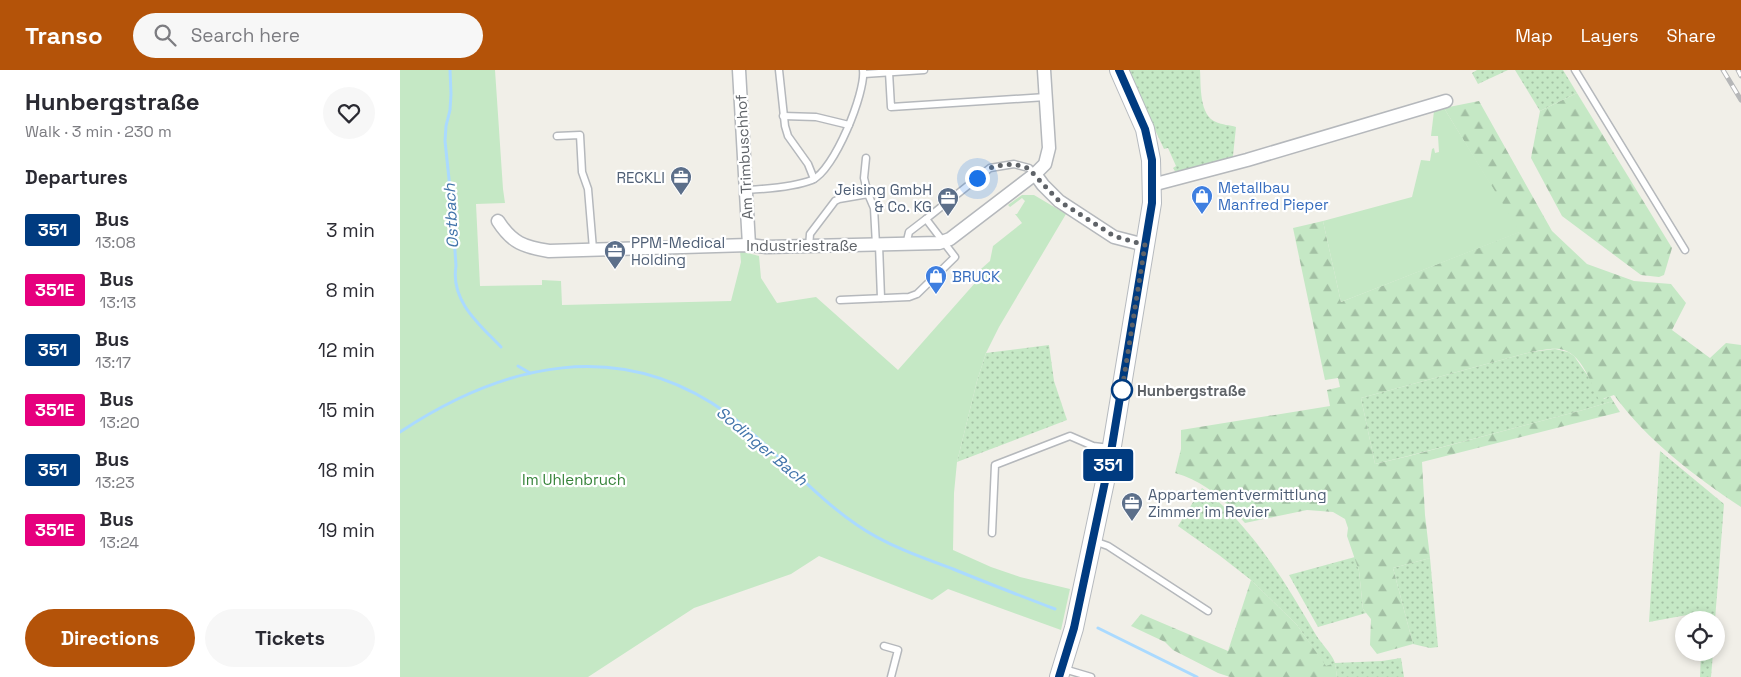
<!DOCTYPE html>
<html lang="en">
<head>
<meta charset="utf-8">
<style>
  :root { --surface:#fff; --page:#f7f7f7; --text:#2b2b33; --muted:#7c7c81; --accent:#b45309 }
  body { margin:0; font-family:"Space Grotesk",sans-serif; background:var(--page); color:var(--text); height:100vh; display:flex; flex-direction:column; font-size:19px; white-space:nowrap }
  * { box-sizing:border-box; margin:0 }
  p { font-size:16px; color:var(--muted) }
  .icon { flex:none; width:28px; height:28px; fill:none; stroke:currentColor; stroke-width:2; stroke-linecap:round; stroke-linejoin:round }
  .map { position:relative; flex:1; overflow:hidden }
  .panel { display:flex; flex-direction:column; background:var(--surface); width:400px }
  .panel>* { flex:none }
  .badge { padding:0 10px; border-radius:4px; font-size:18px; line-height:32px }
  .tools { position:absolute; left:1275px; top:541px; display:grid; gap:10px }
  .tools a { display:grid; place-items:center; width:50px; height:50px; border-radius:50%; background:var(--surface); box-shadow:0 2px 8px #0003; font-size:25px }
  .you { position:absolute; width:25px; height:25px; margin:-12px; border:4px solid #fff; border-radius:50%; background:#1a73e8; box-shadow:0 0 0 8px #1a73e833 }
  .map>.badge { position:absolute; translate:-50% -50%; box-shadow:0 0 0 2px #fff }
  h2 { padding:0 25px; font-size:19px; line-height:45px }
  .round { display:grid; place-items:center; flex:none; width:52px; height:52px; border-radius:26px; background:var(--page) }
  .summary { display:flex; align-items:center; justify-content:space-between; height:85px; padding:0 25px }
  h1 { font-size:24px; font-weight:700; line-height:38px }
  .button { display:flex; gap:10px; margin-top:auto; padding:10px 25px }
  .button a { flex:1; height:58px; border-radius:30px; background:var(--accent); color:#fff; font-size:20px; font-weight:700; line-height:58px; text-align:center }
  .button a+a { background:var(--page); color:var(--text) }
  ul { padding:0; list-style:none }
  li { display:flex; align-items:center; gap:15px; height:60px; padding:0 25px }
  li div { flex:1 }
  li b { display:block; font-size:19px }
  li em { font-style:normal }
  li .badge { min-width:55px; font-weight:700; text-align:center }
  header { display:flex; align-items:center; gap:30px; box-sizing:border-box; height:70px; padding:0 25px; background:var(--accent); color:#fff }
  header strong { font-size:24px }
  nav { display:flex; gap:28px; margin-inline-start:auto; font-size:18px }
  .search { width:350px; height:45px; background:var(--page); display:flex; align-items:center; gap:12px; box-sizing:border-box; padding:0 18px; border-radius:28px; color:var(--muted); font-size:19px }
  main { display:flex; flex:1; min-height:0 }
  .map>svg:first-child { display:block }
</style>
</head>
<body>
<header>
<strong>Transo</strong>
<div class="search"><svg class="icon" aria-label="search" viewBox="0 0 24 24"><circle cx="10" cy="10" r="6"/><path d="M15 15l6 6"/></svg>Search here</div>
<nav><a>Map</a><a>Layers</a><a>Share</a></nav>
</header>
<main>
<section class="panel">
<div class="summary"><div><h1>Hunbergstraße</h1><p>Walk · 3 min · 230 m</p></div><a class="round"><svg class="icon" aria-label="heart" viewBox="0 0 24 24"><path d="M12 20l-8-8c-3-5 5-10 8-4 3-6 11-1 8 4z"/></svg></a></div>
<h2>Departures</h2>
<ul>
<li><span class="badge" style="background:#003b80;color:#fff">351</span><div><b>Bus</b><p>13:08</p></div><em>3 min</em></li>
<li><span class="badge" style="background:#e6007e;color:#fff">351E</span><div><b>Bus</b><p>13:13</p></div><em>8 min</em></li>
<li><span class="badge" style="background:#003b80;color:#fff">351</span><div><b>Bus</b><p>13:17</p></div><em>12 min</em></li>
<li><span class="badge" style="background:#e6007e;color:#fff">351E</span><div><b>Bus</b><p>13:20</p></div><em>15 min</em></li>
<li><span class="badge" style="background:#003b80;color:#fff">351</span><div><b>Bus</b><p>13:23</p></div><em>18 min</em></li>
<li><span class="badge" style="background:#e6007e;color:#fff">351E</span><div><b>Bus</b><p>13:24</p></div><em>19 min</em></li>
</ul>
<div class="button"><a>Directions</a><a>Tickets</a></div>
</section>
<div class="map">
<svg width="1341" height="607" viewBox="0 0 1341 607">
  <defs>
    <pattern id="grass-dots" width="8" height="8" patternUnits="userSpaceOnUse" patternTransform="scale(1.25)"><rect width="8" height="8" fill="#c5e8c5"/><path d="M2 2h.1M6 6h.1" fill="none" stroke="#a3c0a4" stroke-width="1.8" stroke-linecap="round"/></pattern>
    <pattern id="forest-firs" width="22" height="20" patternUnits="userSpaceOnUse" patternTransform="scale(1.25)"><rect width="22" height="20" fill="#c5e8c5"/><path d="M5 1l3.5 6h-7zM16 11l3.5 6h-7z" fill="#a3c0a4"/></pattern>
  </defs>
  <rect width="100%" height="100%" fill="#f1efe8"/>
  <g fill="url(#grass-dots)">
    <path d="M727,0H800C801,16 799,45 816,52C822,55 830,55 836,57L833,86L828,91L776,103L773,98L776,96L768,78L764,79Z"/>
    <polygon points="1077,0 1108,0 1078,14 1072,3"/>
    <polygon points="1115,0 1163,0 1177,23 1140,41"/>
    <polygon points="649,275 654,311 667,350 557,392 577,311 586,283"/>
    <polygon points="1155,279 1168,282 1174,286 1204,329 1210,326 1213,331 1183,340 1008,386 975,394 961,328 1131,282"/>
    <polygon points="1260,381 1324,434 1315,550 1303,550 1303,542 1249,552"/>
    <path d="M802,418C852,456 885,512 916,565C922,575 931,582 935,593L982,591L1001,588L1004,607H937L935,594L926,597L897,555L851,510L819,485L778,456Z"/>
    <polygon points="955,487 959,501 963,539 966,543 918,557 889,505"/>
    <polygon points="1030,488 1038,577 1030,578 1013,574 993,498"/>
    <polygon points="1301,583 1313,583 1311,607 1300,607"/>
  </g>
  <g fill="url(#forest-firs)">
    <polygon points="1177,23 1272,178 1264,205 1259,207 1241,205 1162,146 1131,88 1140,41"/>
    <path d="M1079,31L1152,161L1187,194L1234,211L1271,214L1286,233L1272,260L1310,288L1326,273L1341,275V437C1293,405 1248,371 1214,325L1199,330C1190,312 1182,282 1159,279C1150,278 1139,281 1131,282L961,328L975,394L1009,386L1183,340L1213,331L1220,342L1022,392L1025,445L1030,488L993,498L1013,574L977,584L970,575L971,549L963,539L959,501L947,466L948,458L945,449L933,442L907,440L845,453C825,431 805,411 775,403L781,379V360L930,336L927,320L940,317L938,308L925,310L893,158L923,151L941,232L1119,162L1044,38Z"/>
    <polygon points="851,510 897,555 926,596 935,593 937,607 830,607 818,603 773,580 765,572 731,556 741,544 828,581"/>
  </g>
  <g fill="#c5e8c5">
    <polygon points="0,0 95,0 103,119 105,133 76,134 80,216 142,215 142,210 161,211 162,235 331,231 341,192 340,181 359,186 361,208 377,233 416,227 498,300 575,213 581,199 590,191 593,176 622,153 615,144 617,144 625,131 622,128 610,137 608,135 622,125 634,125 666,144 599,257 586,283 577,311 557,392 554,423 553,480 591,497 620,507 670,519 661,560 548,519 532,530 419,486 391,504 294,538 188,607 0,607"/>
    <polygon points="1044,38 1120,162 941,232 923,151 1012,127 1021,90 1030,91 1032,79 1034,78 1035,83 1039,82 1038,66 1031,66 1034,41"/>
  </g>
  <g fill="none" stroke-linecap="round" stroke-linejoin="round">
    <g stroke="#aadaff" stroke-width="3">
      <path d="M50,0L51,24L50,40L46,56L45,71L52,137L56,196C50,231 80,255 101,277"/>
      <polyline points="118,296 130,303"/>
      <path d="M0,362C104,293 220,266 328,344C374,377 410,423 457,455C486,475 520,487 553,499C587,513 621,526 655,539"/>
      <polyline points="698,558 797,607"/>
    </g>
    <g stroke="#b5b8bc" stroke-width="9">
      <g id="service">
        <polyline points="379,0 385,56 388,66 408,94 414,109"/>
        <polyline points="1175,0 1285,180"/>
        <polyline points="489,2 491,37 646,27"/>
        <polyline points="464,4 524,0"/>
        <polyline points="383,46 416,47 449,55"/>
        <polyline points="157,66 180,65 182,102 188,119 193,179"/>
        <polyline points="466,88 464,108 468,124 474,138 476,175"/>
        <path d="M347,120C366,119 394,117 412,110C434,101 466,22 463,0"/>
        <polyline points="479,175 481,228"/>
        <polyline points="506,175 509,162 526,149"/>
        <polyline points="409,177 410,164 435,131 439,129 468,124"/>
        <polyline points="440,230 509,227 517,224 555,187 526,149 590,98 614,94 629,98 635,104"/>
        <polyline points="592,463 595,395 670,366 693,376 710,378"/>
        <polyline points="694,471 708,476 808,541"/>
        <polyline points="484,576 498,580 491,607"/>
        <polyline points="664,599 691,607"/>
      </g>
    </g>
    <g stroke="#b5b8bc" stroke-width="15">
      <g id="minor">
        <polyline points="339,0 349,175"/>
        <polyline points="635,104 643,115 659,131 714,167 745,175"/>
        <polyline points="752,115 847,90 1046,31"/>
        <path d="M98,151C112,173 124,177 149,181L349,175L366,177L539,173L550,169L635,104L645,94L649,78L644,0"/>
      </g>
    </g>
    <g stroke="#b6babf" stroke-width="20">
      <polyline id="secondary" points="659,607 674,558 710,388 752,133 751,90 745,59 719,0"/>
    </g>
    <use href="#service" stroke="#fff" stroke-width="6"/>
    <use href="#minor" stroke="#fff" stroke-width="12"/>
    <use href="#secondary" stroke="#fff" stroke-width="18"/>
    <g stroke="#b6b7b8" stroke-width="5">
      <g id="rail">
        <polyline points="1323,0 1341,30"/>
        <polyline points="1338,0 1341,6"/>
      </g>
    </g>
    <use href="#rail" stroke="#fff" stroke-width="3" stroke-dasharray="9" stroke-linecap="butt"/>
  </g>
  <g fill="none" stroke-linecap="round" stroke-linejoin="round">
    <g stroke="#fff" stroke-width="11">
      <polyline id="line" points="659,607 674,558 710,388 752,133 752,90 745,59 719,0"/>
    </g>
    <use href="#line" stroke="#003b80" stroke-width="8"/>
    <polyline stroke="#5f6368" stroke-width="5" stroke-dasharray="0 9" points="577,108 590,98 597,96 614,94 628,98 659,131 714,166 745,175 722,320"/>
  </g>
  <defs>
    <g id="office-pin" transform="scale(1.125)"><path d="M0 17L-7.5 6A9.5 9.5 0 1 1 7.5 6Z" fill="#5c6f8a" stroke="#fff"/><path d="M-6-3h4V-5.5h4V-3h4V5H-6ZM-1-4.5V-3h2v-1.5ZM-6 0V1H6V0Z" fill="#fff"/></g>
    <g id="shop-pin" transform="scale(1.125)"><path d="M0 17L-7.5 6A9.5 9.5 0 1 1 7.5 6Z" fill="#3f7fe0" stroke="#fff"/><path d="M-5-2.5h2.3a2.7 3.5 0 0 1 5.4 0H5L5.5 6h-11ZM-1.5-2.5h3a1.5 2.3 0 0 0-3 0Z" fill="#fff"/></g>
  </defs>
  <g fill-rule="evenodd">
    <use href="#office-pin" x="281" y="107"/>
    <use href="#shop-pin" x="802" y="126"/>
    <use href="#office-pin" x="548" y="128"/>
    <use href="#office-pin" x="215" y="181"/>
    <use href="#shop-pin" x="536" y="206"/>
    <use href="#office-pin" x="732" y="433"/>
  </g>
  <circle fill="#fff" stroke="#003b80" stroke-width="2.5" cx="722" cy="320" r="10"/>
  <g text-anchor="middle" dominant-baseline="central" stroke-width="4.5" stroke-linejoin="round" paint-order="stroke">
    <g font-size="15" fill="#5f6368" stroke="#fff">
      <text transform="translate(344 87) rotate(-93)">Am Trimbuschhof</text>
      <text x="402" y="175">Industriestraße</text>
    </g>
    <g font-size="15" fill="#4e5e75" stroke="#fff" text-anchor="end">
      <text x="265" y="107">RECKLI</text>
      <text x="532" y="119">Jeising GmbH<tspan x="532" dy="17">&amp; Co. KG</tspan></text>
      <text x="231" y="172" text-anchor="start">PPM-Medical<tspan x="231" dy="17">Holding</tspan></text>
      <text x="748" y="424" text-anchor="start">Appartementvermittlung<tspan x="748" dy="17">Zimmer im Revier</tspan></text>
    </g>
    <g font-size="15" fill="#366cbe" stroke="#fff" text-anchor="start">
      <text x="818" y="117">Metallbau<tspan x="818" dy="17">Manfred Pieper</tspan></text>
      <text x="552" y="206">BRUCK</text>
    </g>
    <g font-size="15" font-weight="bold" fill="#5f6368" stroke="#fff" text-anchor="start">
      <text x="737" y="320">Hunbergstraße</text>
    </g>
    <g font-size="15" fill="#348238" stroke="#fff">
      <text x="174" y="409">Im Uhlenbruch</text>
    </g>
    <g font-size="16" font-style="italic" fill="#4174aa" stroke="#fff">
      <text transform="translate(51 146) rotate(-93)">Ostbach</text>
      <text transform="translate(362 376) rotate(40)">Sodinger Bach</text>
    </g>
  </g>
</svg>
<div class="tools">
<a><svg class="icon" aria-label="locate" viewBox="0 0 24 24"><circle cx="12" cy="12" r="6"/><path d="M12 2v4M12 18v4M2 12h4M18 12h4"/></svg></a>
</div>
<div class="you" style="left:577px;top:108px"></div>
<b class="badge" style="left:708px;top:395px;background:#003b80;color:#fff">351</b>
</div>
</main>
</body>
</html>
